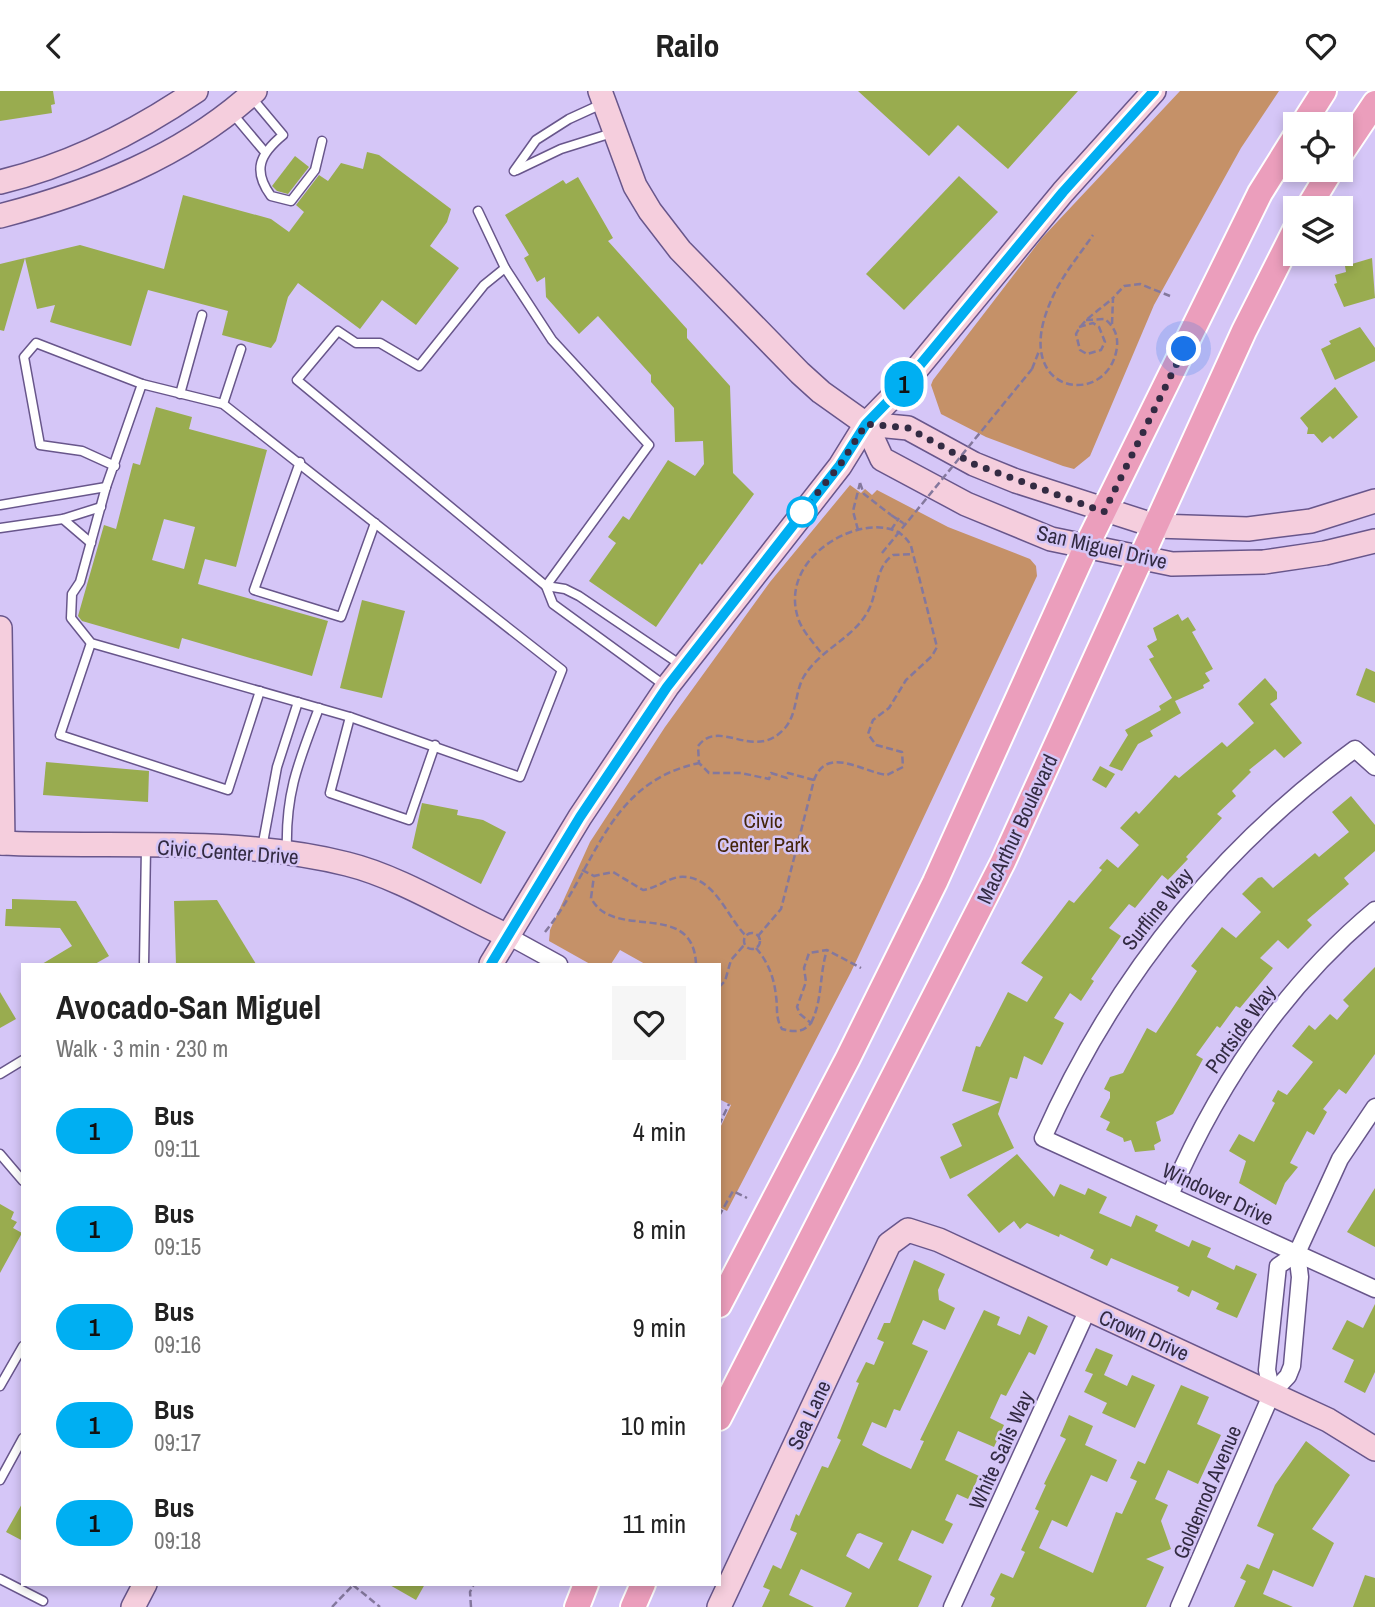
<!DOCTYPE html>
<html lang="en">
<head>
<meta charset="utf-8">
<style>
  :root { --surface:#fff; --page:#f6f6f6; --text:#222; --muted:#767676 }
  body { margin:0; font-family:"Archivo Narrow",sans-serif; background:var(--page); color:var(--text); height:100vh; display:flex; flex-direction:column; font-size:26px; white-space:nowrap }
  * { box-sizing:border-box; margin:0 }
  p { font-size:23px; color:var(--muted) }
  .icon { flex:none; width:38px; height:38px; fill:none; stroke:currentColor; stroke-width:2; stroke-linecap:round; stroke-linejoin:round }
  .map { position:relative; flex:1; overflow:hidden }
  .details { position:absolute; left:21px; top:872px; width:700px; height:623px; display:flex; flex-direction:column; background:var(--surface); border-radius:0px; box-shadow:0 4px 10px #0003 }
  .details>* { flex:none }
  .badge { padding:0 14px; border-radius:23px; font-size:24px; line-height:46px }
  .tools { position:absolute; left:1283px; top:21px; display:grid; gap:14px }
  .tools a { display:grid; place-items:center; width:70px; height:70px; border-radius:0px; background:var(--surface); box-shadow:0 4px 10px #0003; font-size:35px }
  .you { position:absolute; width:35px; height:35px; margin:-18px; border:5px solid #fff; border-radius:50%; background:#1a73e8; box-shadow:0 0 0 10px #1a73e833 }
  .map>.badge { position:absolute; translate:-50% -50%; box-shadow:0 0 0 4px #fff }
  .round { display:grid; place-items:center; flex:none; width:74px; height:74px; border-radius:0px; background:var(--page) }
  .summary { display:flex; align-items:center; justify-content:space-between; height:119px; padding:0 35px }
  h1 { font-size:33px; font-weight:700; line-height:52px }
  ul { padding:0; list-style:none }
  li { display:flex; align-items:center; gap:21px; height:98px; padding:0 35px }
  li div { flex:1 }
  li b { display:block; font-size:26px }
  li em { font-style:normal }
  li .badge { min-width:77px; font-weight:700; text-align:center }
  header { display:flex; justify-content:space-between; align-items:center; height:91px; padding:0 35px; background:var(--surface); font-size:32px; font-weight:700 }
  .map>svg:first-child { display:block }
</style>
</head>
<body>
<header><svg class="icon" aria-label="back" viewBox="0 0 24 24"><path d="M15 5l-7 7 7 7"/></svg>Railo<svg class="icon" aria-label="heart" viewBox="0 0 24 24"><path d="M12 20l-8-8c-3-5 5-10 8-4 3-6 11-1 8 4z"/></svg></header>
<div class="map">
<svg width="1375" height="1516" viewBox="0 0 1375 1516">
  <rect width="100%" height="100%" fill="#d5c6f7"/>
  <g fill="#c59168">
    <polygon points="1180,0 1279,0 1241,57 1154,214 1090,365 1074,378 1063,375 986,346 941,323 931,294 933,289 1042,147"/>
    <polygon points="850,394 861,402 865,398 872,404 877,399 948,436 1030,468 1036,475 1037,485 851,881 727,1120 719,1116 719,1039 731,1014 719,1008 719,873 645,873 620,859 611,873 590,873 549,850 550,839 590,751 665,636 770,491"/>
  </g>
  <g fill="#99ac4f" fill-rule="evenodd">
    <polygon points="0,0 53,0 55,13 51,14 52,22 0,30"/>
    <polygon points="858,0 1078,0 1008,78 958,34 929,65"/>
    <polygon points="367,61 379,64 451,118 447,131 430,155 459,177 416,234 382,209 360,238 298,192 288,206 276,250 271,257 222,244 228,220 148,199 131,255 50,231 55,214 37,218 25,167 80,154 164,178 183,104 271,128 289,141 304,121 296,114 319,84 328,90 341,72 363,78"/>
    <polygon points="295,65 309,76 288,103 277,100 272,95"/>
    <polygon points="959,85 998,121 904,219 866,183"/>
    <polygon points="578,86 613,147 608,150 687,238 687,247 730,295 733,382 754,403 702,474 700,472 656,536 589,490 616,452 608,446 623,425 629,429 668,369 695,385 704,373 703,350 675,351 674,317 651,291 651,284 598,225 579,243 546,206 545,186 537,191 524,167 529,164 505,124 563,89 566,93"/>
    <polygon points="25,167 4,240 0,239 0,173"/>
    <polygon points="1372,167 1375,207 1344,216 1334,193 1337,192 1335,184 1346,181 1345,175"/>
    <polygon points="1360,236 1375,257 1375,270 1335,289 1321,258 1331,253 1329,250"/>
    <polygon points="1335,296 1358,326 1333,348 1330,345 1322,352 1314,343 1307,343 1308,337 1300,327"/>
    <path d="M156,316L192,326L189,338L267,359L236,476L205,468L198,493L328,530L312,585L182,547L179,558L82,530L78,525L104,434L116,438L133,372L140,374ZM164,428L195,436L184,478L152,469Z"/>
    <polygon points="362,509 405,520 382,607 340,597"/>
    <polygon points="1178,523 1182,530 1188,526 1196,539 1192,541 1213,578 1205,582 1210,590 1203,594 1204,597 1175,610 1181,622 1150,640 1153,645 1138,653 1122,680 1109,675 1128,644 1125,639 1161,619 1159,615 1172,607 1149,568 1154,566 1147,555 1157,549 1153,537"/>
    <polygon points="1366,577 1375,581 1375,612 1356,604"/>
    <polygon points="1265,587 1277,601 1277,608 1270,613 1302,652 1284,667 1275,658 1249,679 1251,681 1232,700 1236,705 1217,723 1222,727 1186,766 1188,768 1168,789 1162,784 1135,817 1129,813 1109,837 1121,845 1091,888 1094,890 1081,910 1070,902 1054,927 1064,932 1042,974 1024,965 1017,988 1010,986 998,1023 1014,1057 950,1088 940,1066 962,1055 952,1033 1000,1011 962,1000 976,955 980,956 1008,901 1027,911 1043,886 1021,872 1069,809 1074,812 1102,779 1099,777 1107,768 1118,777 1139,754 1120,737 1136,720 1139,723 1175,684 1179,687 1222,651 1227,656 1254,632 1238,613"/>
    <polygon points="46,671 149,680 148,711 43,704"/>
    <polygon points="1100,675 1115,683 1106,697 1092,689"/>
    <polygon points="1351,705 1375,734 1375,760 1344,787 1349,793 1307,829 1312,834 1288,858 1278,849 1260,867 1273,877 1240,917 1236,915 1220,937 1217,935 1196,964 1203,968 1173,1023 1156,1031 1161,1050 1154,1054 1155,1059 1135,1061 1131,1049 1124,1051 1123,1047 1106,1039 1110,1031 1100,1026 1110,1007 1110,1001 1104,998 1110,986 1123,982 1147,937 1156,942 1197,880 1191,875 1222,836 1236,847 1261,821 1242,803 1258,787 1262,786 1273,797 1315,762 1319,766 1349,741 1332,721"/>
    <polygon points="422,712 458,719 457,724 483,729 506,741 481,793 412,757"/>
    <polygon points="12,808 76,810 109,865 95,873 42,873 72,855 60,837 5,835 6,818 12,818"/>
    <polygon points="217,809 256,873 176,873 174,810"/>
    <polygon points="1375,876 1375,963 1346,1003 1339,998 1323,1018 1327,1021 1314,1044 1307,1040 1290,1072 1298,1076 1285,1092 1276,1114 1239,1092 1246,1070 1229,1060 1239,1043 1254,1051 1275,1012 1272,1010 1278,999 1287,1004 1313,971 1292,955 1309,934 1315,939 1330,923 1337,929 1349,915 1343,909"/>
    <polygon points="0,901 16,928 0,937"/>
    <polygon points="1017,1063 1054,1106 1060,1093 1085,1104 1088,1097 1107,1106 1099,1122 1131,1136 1136,1124 1158,1134 1155,1140 1189,1156 1192,1149 1211,1157 1207,1166 1234,1179 1236,1174 1257,1183 1237,1227 1216,1218 1219,1212 1192,1199 1189,1206 1177,1200 1179,1196 1111,1167 1107,1175 1090,1167 1094,1159 1060,1143 1059,1146 1027,1132 1020,1138 1014,1130 999,1142 967,1104"/>
    <polygon points="1375,1097 1375,1156 1347,1141"/>
    <polygon points="0,1113 14,1121 11,1128 17,1131 13,1137 22,1142 0,1182"/>
    <path d="M914,1169L945,1183L938,1199L939,1209L955,1217L945,1239L923,1229L912,1253L928,1260L900,1320L894,1318L886,1337L872,1331L862,1354L881,1364L911,1378L924,1350L920,1349L984,1219L1000,1226L997,1234L1020,1244L1028,1225L1048,1235L1035,1264L1029,1261L1006,1305L1001,1303L990,1327L1004,1334L994,1356L958,1340L945,1369L979,1385L968,1408L957,1403L945,1429L953,1433L943,1453L912,1439L898,1469L932,1485L918,1516H845L852,1502L801,1478L789,1504L814,1516H762L770,1499L763,1496L773,1474L781,1478L797,1442L790,1439L796,1423L799,1425L822,1375L828,1377L841,1349L837,1347L859,1292L856,1291L866,1271L874,1274L884,1251L877,1248L884,1232H890ZM860,1442L883,1452L869,1478L846,1465L857,1443Z"/>
    <polygon points="1375,1213 1375,1281 1365,1302 1344,1291 1354,1269 1332,1258 1347,1229 1363,1237"/>
    <polygon points="1096,1257 1113,1264 1104,1284 1127,1295 1132,1284 1155,1294 1135,1337 1102,1322 1107,1312 1084,1301 1093,1283 1085,1280"/>
    <polygon points="1181,1294 1209,1306 1197,1333 1221,1344 1198,1393 1168,1379 1155,1408 1168,1414 1161,1430 1171,1458 1146,1468 1164,1476 1146,1516 991,1516 995,1507 990,1504 1001,1482 1013,1487 1025,1461 1021,1459 1039,1420 1035,1418 1046,1394 1044,1393 1066,1348 1060,1345 1069,1324 1093,1335 1085,1354 1117,1369 1107,1391 1091,1384 1067,1436 1052,1429 1039,1457 1093,1482 1116,1421 1122,1423 1137,1390 1130,1387 1138,1370 1145,1373"/>
    <polygon points="1306,1350 1350,1384 1312,1438 1334,1452 1313,1496 1273,1479 1263,1503 1293,1516 1234,1516 1246,1490 1240,1487 1247,1473 1259,1478 1274,1443 1257,1435 1275,1394"/>
    <polygon points="23,1411 23,1450 6,1441"/>
    <polygon points="1365,1484 1375,1487 1375,1516 1353,1516"/>
    <polygon points="388,1493 425,1493 416,1509"/>
  </g>
  <g fill="none" stroke-linecap="round" stroke-linejoin="round">
    <g stroke="#68568b" stroke-width="11">
      <g id="lane">
        <path d="M252,7L283,44C260,63 252,79 271,105L291,110L315,79L322,50"/>
        <polyline points="232,22 264,60"/>
        <polyline points="517,79 561,58 612,42"/>
        <polyline points="514,80 536,49 569,28 604,12"/>
        <polyline points="478,120 505,177 552,249 649,354 546,495 553,513 664,594"/>
        <polyline points="505,177 484,194 419,275 380,252 356,252 338,240 297,289 546,495 565,498 579,505 681,574"/>
        <polygon points="142,293 223,313 562,579 520,686 350,626 91,552 71,527 72,503 80,491 106,396"/>
        <polyline points="180,303 202,224"/>
        <polyline points="223,313 241,258"/>
        <polyline points="300,371 254,499 341,526 375,432"/>
        <polyline points="115,375 82,360 40,354 24,266 36,252 142,293"/>
        <polyline points="0,414 106,396"/>
        <polyline points="63,428 91,452"/>
        <polyline points="0,437 63,428 101,416"/>
        <polyline points="91,552 60,644 228,699 260,600"/>
        <polyline points="350,626 330,702 409,729 435,654"/>
        <polyline points="262,757 277,676 298,611"/>
        <path d="M287,760C285,702 299,670 319,617"/>
        <polyline points="144,873 146,757"/>
        <polyline points="0,983 23,969"/>
        <polyline points="0,1063 23,1090"/>
        <polyline points="0,1295 23,1255"/>
        <polyline points="0,1389 23,1347"/>
        <polyline points="0,1488 43,1510"/>
      </g>
    </g>
    <g stroke="#68568b" stroke-width="19">
      <g id="street">
        <path d="M1375,676L1355,658C1216,760 1113,889 1043,1047L1375,1198"/>
        <polyline points="508,845 559,873"/>
        <path d="M1170,1104C1217,995 1283,896 1375,819"/>
        <polyline points="1272,1302 1267,1279 1278,1175 1297,1162"/>
        <polyline points="952,1516 1088,1218"/>
        <polyline points="1179,1516 1272,1302 1288,1285 1292,1275 1300,1186 1297,1162 1340,1068 1375,1016"/>
      </g>
    </g>
    <g stroke="#68568b" stroke-width="26">
      <g id="secondary">
        <polyline points="600,0 635,95 650,120 680,159 800,282 821,301 866,333 882,368 966,413 1051,448 1172,473 1264,471 1325,462 1375,450"/>
        <path d="M0,91C71,74 136,41 196,0"/>
        <path d="M0,125C92,101 184,65 255,0"/>
        <polyline points="866,333 908,337 974,373 1016,390 1156,435 1248,438 1311,430 1375,410"/>
        <polyline points="0,537 3,752"/>
        <path d="M0,752C114,757 235,745 347,773C400,786 457,822 508,845"/>
        <polyline points="491,873 580,726 667,596 840,375 866,333 901,297 1063,101 1154,0"/>
        <polyline points="133,1516 145,1493"/>
        <polyline points="719,1516 889,1153 908,1139 939,1149 1328,1329 1375,1358"/>
      </g>
    </g>
    <g stroke="#fff" stroke-width="28">
      <g id="primary">
        <polyline points="1303,33 1324,0"/>
        <polyline points="1340,64 1375,12"/>
        <polyline points="1308,117 1331,79"/>
        <polyline points="719,1214 848,967 935,791 1086,456 1260,102 1295,46"/>
        <polyline points="719,1327 1003,771 1244,240 1295,139"/>
        <polyline points="577,1516 586,1493"/>
        <polyline points="633,1516 643,1493"/>
      </g>
    </g>
    <g stroke="#84789d" stroke-width="2.5" stroke-dasharray="7 3.5" stroke-linecap="butt">
      <path d="M1086,229L1105,228C1114,236 1118,243 1117,256C1109,318 1010,305 1050,212C1060,187 1078,166 1093,144"/>
      <polyline points="1112,233 1113,207 1124,195 1140,193 1170,205"/>
      <path d="M1079,236L1093,232L1099,236L1105,251L1101,259L1087,263L1080,259L1076,243C1084,227 1100,219 1113,207"/>
      <polyline points="1032,278 1039,260"/>
      <polyline points="860,392 864,403 891,424"/>
      <polyline points="903,432 904,433"/>
      <polyline points="858,439 853,420 860,392"/>
      <polyline points="891,439 899,427"/>
      <path d="M814,689L788,682L787,687L771,682L769,688L741,682H709L699,672L698,655C720,626 754,672 785,637C797,623 795,602 803,587C819,559 851,549 867,522C878,504 874,477 893,464L913,463"/>
      <polyline points="582,779 594,785"/>
      <path d="M545,841C597,776 606,692 699,672"/>
      <circle cx="752" cy="850" r="8"/>
      <path d="M758,845L781,818L814,689C827,654 862,681 887,684L903,676L902,661L876,654L868,643L873,629L889,617L906,589L932,565L937,556L911,455C889,408 775,456 798,527C802,540 814,552 822,563"/>
      <path d="M756,857C768,871 774,886 776,905C778,918 775,926 782,938C793,941 803,942 811,932L800,923L797,916L806,891L804,877L809,862L827,859L861,877"/>
      <path d="M696,873C693,807 613,851 591,807L594,785L613,781L643,799C657,797 666,788 679,786C714,783 726,825 746,845"/>
      <polyline points="719,896 725,890 731,869 745,853"/>
      <path d="M811,932C823,908 819,884 827,859"/>
      <polyline points="719,1034 729,1013"/>
      <polyline points="719,1125 733,1100 747,1107"/>
      <polyline points="353,1494 380,1516"/>
      <polyline points="332,1516 354,1493"/>
      <polyline points="471,1516 470,1501 474,1493"/>
    </g>
    <use href="#lane" stroke="#fff" stroke-width="8"/>
    <use href="#street" stroke="#fff" stroke-width="16"/>
    <use href="#secondary" stroke="#f5cedd" stroke-width="23"/>
    <use href="#primary" stroke="#eb9ebc" stroke-width="24"/>
    <g stroke="#84789d" stroke-width="2.5" stroke-dasharray="7 3.5" stroke-linecap="butt">
      <polyline points="891,424 903,432"/>
      <polyline points="882,462 1032,278"/>
    </g>
  </g>
  <g fill="none" stroke-linecap="round" stroke-linejoin="round">
    <g stroke="#fff" stroke-width="16">
      <polyline id="line" points="491,873 580,726 667,596 840,374 866,333 901,297 1063,101 1154,0"/>
    </g>
    <use href="#line" stroke="#00aff2" stroke-width="10"/>
    <polyline stroke="#332b43" stroke-width="7" stroke-dasharray="0 12.6" points="802,421 840,374 866,333 908,337 974,373 1104,421 1184,258"/>
  </g>
  <circle fill="#fff" stroke="#00aff2" stroke-width="3.5" cx="802" cy="421" r="14"/>
  <g text-anchor="middle" dominant-baseline="central" stroke-width="5" stroke-linejoin="round" paint-order="stroke">
    <g font-size="21" fill="#332b43" stroke="#d5c6f7">
      <text transform="translate(1102 456) rotate(13)">San Miguel Drive</text>
      <text transform="translate(1017 738) rotate(-65)">MacArthur Boulevard</text>
      <text transform="translate(228 761) rotate(4)">Civic Center Drive</text>
      <text transform="translate(1157 818) rotate(-51)">Surfline Way</text>
      <text transform="translate(1240 938) rotate(-54)">Portside Way</text>
      <text transform="translate(1218 1103) rotate(25)">Windover Drive</text>
      <text transform="translate(1144 1244) rotate(24)">Crown Drive</text>
      <text transform="translate(809 1324) rotate(-65)">Sea Lane</text>
      <text transform="translate(1001 1359) rotate(-66)">White Sails Way</text>
      <text transform="translate(1207 1401) rotate(-67)">Goldenrod Avenue</text>
    </g>
    <g font-size="21" fill="#44250a" stroke="#d5c6f7">
      <text x="763" y="729">Civic<tspan x="763" dy="24">Center Park</tspan></text>
    </g>
  </g>
</svg>
<div class="tools">
<a><svg class="icon" aria-label="locate" viewBox="0 0 24 24"><circle cx="12" cy="12" r="6"/><path d="M12 2v4M12 18v4M2 12h4M18 12h4"/></svg></a>
<a><svg class="icon" aria-label="layers" viewBox="0 0 24 24"><path d="M12 4l9 5-9 5-9-5zM3 14l9 5 9-5"/></svg></a>
</div>
<div class="you" style="left:1184px;top:258px"></div>
<b class="badge" style="left:904px;top:293px;background:#00aff2;color:#111">1</b>
<section class="details">
<div class="summary"><div><h1>Avocado-San Miguel</h1><p>Walk · 3 min · 230 m</p></div><a class="round"><svg class="icon" aria-label="heart" viewBox="0 0 24 24"><path d="M12 20l-8-8c-3-5 5-10 8-4 3-6 11-1 8 4z"/></svg></a></div>
<ul>
<li><span class="badge" style="background:#00aff2;color:#111">1</span><div><b>Bus</b><p>09:11</p></div><em>4 min</em></li>
<li><span class="badge" style="background:#00aff2;color:#111">1</span><div><b>Bus</b><p>09:15</p></div><em>8 min</em></li>
<li><span class="badge" style="background:#00aff2;color:#111">1</span><div><b>Bus</b><p>09:16</p></div><em>9 min</em></li>
<li><span class="badge" style="background:#00aff2;color:#111">1</span><div><b>Bus</b><p>09:17</p></div><em>10 min</em></li>
<li><span class="badge" style="background:#00aff2;color:#111">1</span><div><b>Bus</b><p>09:18</p></div><em>11 min</em></li>
</ul>
</section>
</div>
</body>
</html>
